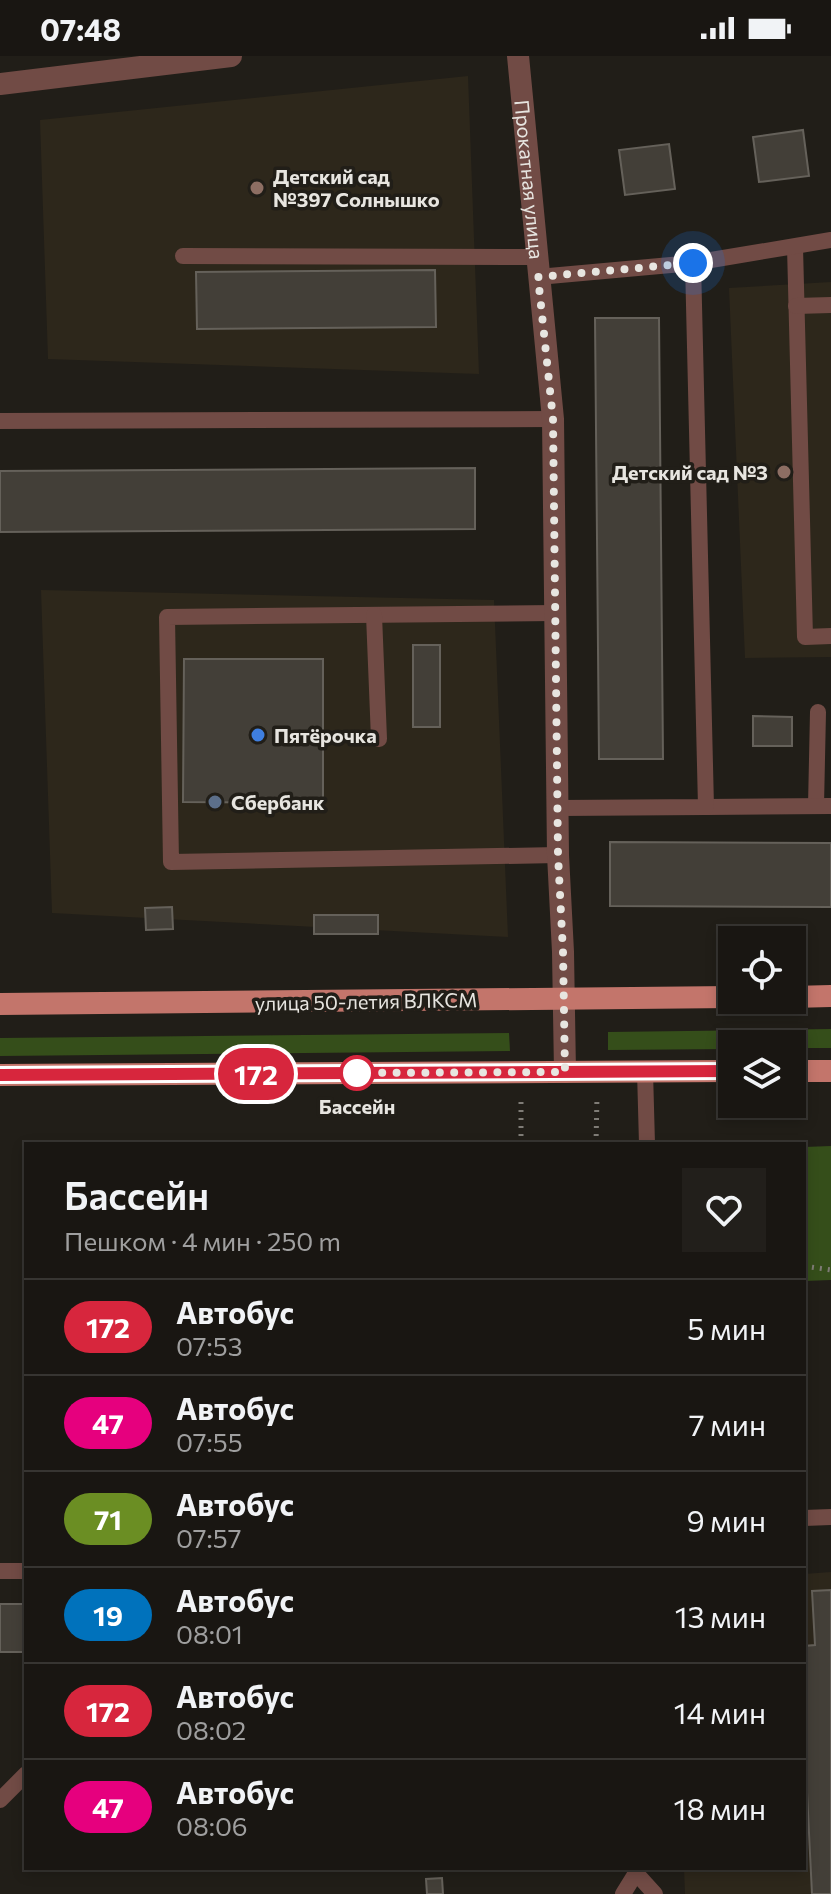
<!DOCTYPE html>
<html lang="ru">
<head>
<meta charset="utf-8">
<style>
  :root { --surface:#191612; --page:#221f1b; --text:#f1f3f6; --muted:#9f9f9f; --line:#373532 }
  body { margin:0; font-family:Commissioner,sans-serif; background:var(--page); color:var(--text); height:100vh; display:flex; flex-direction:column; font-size:30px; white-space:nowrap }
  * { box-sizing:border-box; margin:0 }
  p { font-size:26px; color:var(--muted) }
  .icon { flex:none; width:44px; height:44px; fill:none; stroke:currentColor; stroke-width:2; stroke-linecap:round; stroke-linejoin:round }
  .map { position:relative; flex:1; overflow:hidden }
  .panel { position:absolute; left:24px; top:1086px; width:782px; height:728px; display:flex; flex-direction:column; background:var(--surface); border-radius:0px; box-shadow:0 4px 12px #0003,0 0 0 2px var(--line) }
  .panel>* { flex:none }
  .badge { padding:0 16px; border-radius:26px; font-size:28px; line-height:52px }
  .tools { position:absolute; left:718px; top:870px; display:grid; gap:16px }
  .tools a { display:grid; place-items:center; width:88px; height:88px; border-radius:0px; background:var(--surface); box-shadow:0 4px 12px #0003,0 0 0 2px var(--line); font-size:40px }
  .you { position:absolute; width:40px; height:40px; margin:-20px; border:6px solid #fff; border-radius:50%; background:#1a73e8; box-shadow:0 0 0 12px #1a73e833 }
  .map>.badge { position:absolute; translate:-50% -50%; box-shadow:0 0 0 4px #fff }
  .round { display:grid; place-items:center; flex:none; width:84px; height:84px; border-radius:0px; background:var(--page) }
  .head { display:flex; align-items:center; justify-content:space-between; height:136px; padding:0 40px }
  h1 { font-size:38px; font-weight:600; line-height:60px }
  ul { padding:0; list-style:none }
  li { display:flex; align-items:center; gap:24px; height:96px; padding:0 40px; border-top:2px solid var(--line) }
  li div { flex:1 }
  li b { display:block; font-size:30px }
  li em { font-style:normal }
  li .badge { min-width:88px; font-weight:700; text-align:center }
  .status { display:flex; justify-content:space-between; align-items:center; height:56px; padding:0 40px; background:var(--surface); direction:ltr }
  .status svg { height:22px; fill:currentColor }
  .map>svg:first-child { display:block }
</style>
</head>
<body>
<div class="status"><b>07:48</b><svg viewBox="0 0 49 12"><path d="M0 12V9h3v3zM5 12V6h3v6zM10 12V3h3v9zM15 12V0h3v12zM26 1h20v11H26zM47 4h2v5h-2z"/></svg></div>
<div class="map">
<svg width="831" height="1838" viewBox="0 0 831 1838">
  <rect width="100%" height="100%" fill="#211e18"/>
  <g fill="#2d271b">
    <polygon points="468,20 479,318 48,303 40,64"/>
    <polygon points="831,226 831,601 745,602 729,232"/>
    <polygon points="41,534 494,544 508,881 52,857"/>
    <polygon points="831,1516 831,1838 685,1838 684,1812 804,1812 804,1518"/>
  </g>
  <g fill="#354e1a">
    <polygon points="831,973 831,992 792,992 792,988 732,988 732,993 608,994 608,976"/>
    <polygon points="509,977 510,995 0,1000 0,982"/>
    <polygon points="831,1090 831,1224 804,1225 804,1091"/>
  </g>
  <g fill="#433f38" stroke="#65615a" stroke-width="2">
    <polygon points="803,74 809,120 759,126 753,81"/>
    <polygon points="669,88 675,133 625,139 619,94"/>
    <polygon points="435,214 436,271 197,273 196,216"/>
    <polygon points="595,262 659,262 663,703 599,703"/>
    <polygon points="475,412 475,473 0,476 0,415"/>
    <rect x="413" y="589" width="27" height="82"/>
    <polygon points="184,603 323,603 323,747 183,746"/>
    <polygon points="753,660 792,661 792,690 753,690"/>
    <polygon points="610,786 831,787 831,851 610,850"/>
    <polygon points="172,851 173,873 146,874 145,852"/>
    <rect x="314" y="859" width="64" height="19"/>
    <polygon points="831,1534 831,1838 812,1838 804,1675 804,1590 815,1589 812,1535"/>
    <rect x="0" y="1548" width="26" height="48"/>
    <polygon points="442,1822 443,1838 427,1838 426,1823"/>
  </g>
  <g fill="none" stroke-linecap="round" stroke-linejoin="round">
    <g stroke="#7f7c76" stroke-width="5" stroke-dasharray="2 6" stroke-linecap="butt">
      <polyline points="521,1088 521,1041"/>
      <polyline points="596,1088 597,1040"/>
      <polyline points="804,1210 831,1214"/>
    </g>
    <g stroke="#714b45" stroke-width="16">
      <polyline points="795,191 805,581 831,580"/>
      <polyline points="183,200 537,201"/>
      <polyline points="538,221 693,207 831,184"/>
      <polyline points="796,250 831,249"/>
      <polyline points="0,365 553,363"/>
      <polyline points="555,557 167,561 171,806 558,799"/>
      <polyline points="374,559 379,683"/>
      <polyline points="816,750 818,656"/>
      <polyline points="706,751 831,750"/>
      <polyline points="559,752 706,751 693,207"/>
      <polyline points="645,1015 647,1088"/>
      <polyline points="804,1462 831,1461"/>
      <polyline points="0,1515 26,1515"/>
      <polyline points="0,1744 26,1718"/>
      <polyline points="635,1812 636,1817 655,1838"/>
      <polyline points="623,1838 636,1817"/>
    </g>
    <g stroke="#714b45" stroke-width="22">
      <path id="s1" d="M518,0L553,363L558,799L563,896L565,1016"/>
      <polyline points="0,28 231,0"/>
    </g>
    <g stroke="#c3756b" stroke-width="22">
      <polyline points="792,941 831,940"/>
      <polyline points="0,948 732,941"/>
      <polyline points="792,1015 831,1015"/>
      <polyline points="0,1019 732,1015"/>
    </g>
  </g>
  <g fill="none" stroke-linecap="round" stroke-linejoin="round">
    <g stroke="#fff" stroke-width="18">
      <polyline id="line" points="0,1019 732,1015"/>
    </g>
    <use href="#line" stroke="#d7263d" stroke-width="12"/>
    <polyline stroke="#e7e5e0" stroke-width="8" stroke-dasharray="0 14.4" points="357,1017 348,1017 565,1016 563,896 558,799 553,363 538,221 693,207"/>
  </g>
  <g fill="#8d6e63" stroke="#211e18" stroke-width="3">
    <circle cx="257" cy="132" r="8"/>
    <circle cx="784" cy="416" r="8"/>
  </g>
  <circle fill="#3f7fe0" stroke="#211e18" stroke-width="3" cx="258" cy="679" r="8"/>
  <circle fill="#5c6f8a" stroke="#211e18" stroke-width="3" cx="215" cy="746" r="8"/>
  <circle fill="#fff" stroke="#d7263d" stroke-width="4" cx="357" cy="1017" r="16"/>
  <g text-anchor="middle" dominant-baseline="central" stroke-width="7" stroke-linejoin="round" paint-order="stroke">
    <g font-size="20" font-weight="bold" fill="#e7e5e0" stroke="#211e18" text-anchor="start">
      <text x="273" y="120">Детский сад<tspan x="273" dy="23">№397 Солнышко</tspan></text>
      <text x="768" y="416" text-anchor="end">Детский сад №3</text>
      <text x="274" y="679">Пятёрочка</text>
      <text x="231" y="746">Сбербанк</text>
    </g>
    <g font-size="20" fill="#e7e5e0" stroke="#211e18">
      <text stroke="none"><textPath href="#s1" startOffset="124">Прокатная улица</textPath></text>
      <text transform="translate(366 945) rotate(-1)">улица 50-летия ВЛКСМ</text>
    </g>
    <g font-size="20" font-weight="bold" fill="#e7e5e0" stroke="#211e18">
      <text x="357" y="1050">Бассейн</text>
    </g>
  </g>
</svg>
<div class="tools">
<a><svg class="icon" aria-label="locate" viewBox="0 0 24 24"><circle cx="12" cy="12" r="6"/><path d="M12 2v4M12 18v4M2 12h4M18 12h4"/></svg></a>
<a><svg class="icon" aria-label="layers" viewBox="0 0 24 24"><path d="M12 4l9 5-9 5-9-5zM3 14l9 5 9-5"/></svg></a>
</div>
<div class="you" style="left:693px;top:207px"></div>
<b class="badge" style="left:256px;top:1018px;background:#d7263d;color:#fff">172</b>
<section class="panel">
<div class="head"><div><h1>Бассейн</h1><p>Пешком · 4 мин · 250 m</p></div><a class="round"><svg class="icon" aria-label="heart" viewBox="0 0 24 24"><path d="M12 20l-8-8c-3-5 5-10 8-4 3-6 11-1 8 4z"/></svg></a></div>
<ul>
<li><span class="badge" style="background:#d7263d;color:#fff">172</span><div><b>Автобус</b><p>07:53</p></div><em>5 мин</em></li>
<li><span class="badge" style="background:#e6007e;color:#fff">47</span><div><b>Автобус</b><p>07:55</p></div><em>7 мин</em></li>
<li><span class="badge" style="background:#6b8e23;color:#fff">71</span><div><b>Автобус</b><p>07:57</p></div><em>9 мин</em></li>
<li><span class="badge" style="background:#0072bc;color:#fff">19</span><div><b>Автобус</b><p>08:01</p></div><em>13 мин</em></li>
<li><span class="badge" style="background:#d7263d;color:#fff">172</span><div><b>Автобус</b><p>08:02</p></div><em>14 мин</em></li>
<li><span class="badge" style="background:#e6007e;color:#fff">47</span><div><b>Автобус</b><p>08:06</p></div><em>18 мин</em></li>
</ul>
</section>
</div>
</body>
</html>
